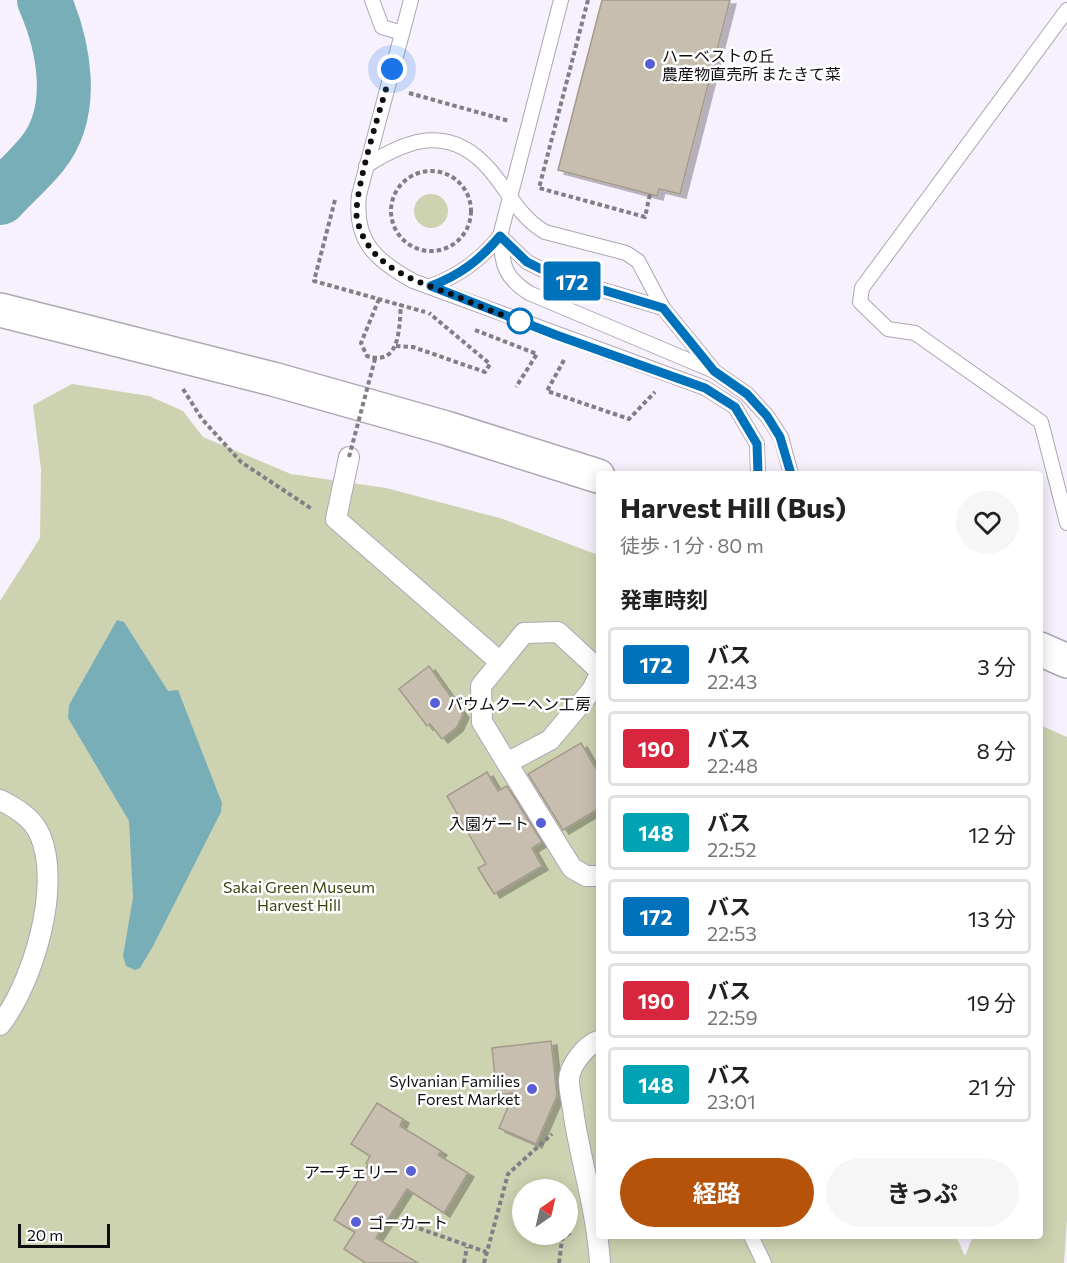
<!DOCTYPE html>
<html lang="ja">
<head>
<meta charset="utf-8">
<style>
  :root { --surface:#fff; --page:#f6f6f6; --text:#222; --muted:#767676; --line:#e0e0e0; --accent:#b45309 }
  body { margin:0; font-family:Commissioner,"Noto Sans JP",sans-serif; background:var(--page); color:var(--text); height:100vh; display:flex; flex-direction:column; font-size:22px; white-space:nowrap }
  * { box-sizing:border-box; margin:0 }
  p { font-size:20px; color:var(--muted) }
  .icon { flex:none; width:33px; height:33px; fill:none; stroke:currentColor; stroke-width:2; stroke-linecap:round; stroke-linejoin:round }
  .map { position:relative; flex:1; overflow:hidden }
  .panel { position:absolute; left:596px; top:471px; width:447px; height:768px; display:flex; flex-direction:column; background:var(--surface); border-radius:6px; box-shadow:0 3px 15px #0003 }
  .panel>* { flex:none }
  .badge { padding:0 12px; border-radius:4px; font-size:21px; line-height:39px }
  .needle { width:39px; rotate:34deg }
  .buttons { position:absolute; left:512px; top:1179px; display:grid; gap:12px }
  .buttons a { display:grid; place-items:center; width:66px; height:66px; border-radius:50%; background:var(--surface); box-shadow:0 3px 15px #0003; font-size:30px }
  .scale { position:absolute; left:18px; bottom:15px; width:92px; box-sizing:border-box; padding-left:6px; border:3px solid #100d12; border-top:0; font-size:16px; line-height:21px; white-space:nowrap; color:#100d12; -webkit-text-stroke:4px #fff; paint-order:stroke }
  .you { position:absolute; width:30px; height:30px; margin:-15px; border:4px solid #fff; border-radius:50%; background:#1a73e8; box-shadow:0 0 0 9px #1a73e833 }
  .map>.badge { position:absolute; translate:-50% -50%; box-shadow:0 0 0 3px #fff }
  h2 { padding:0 24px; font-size:22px; line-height:54px }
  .round { display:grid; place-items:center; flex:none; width:63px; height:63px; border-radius:32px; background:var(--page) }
  .overview { display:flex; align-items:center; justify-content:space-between; height:102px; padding:0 24px }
  h1 { font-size:28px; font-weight:700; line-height:45px }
  .cta { display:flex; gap:12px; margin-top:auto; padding:12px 24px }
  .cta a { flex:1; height:69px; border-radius:36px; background:var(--accent); color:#fff; font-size:24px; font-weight:700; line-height:69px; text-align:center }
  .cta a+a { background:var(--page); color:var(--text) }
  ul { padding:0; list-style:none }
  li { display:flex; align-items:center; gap:18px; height:75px; margin:0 12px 9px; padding:0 12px; border:3px solid var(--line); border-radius:6px }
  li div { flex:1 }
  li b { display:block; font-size:22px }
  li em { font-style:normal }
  li .badge { min-width:66px; font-weight:700; text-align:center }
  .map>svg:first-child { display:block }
</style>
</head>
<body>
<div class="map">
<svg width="1067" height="1263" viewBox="0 0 1067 1263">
  <defs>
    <filter id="shadow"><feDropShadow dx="6" dy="4" stdDeviation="0" flood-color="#0004"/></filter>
  </defs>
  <rect width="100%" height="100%" fill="#f7f0fd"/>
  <g fill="#cdd3b1" fill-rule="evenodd">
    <circle cx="431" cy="211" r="17"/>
    <path d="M72,384L149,396L183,411L203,437L291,474L386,488L503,519L598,555V1236H956L965,1256L973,1236H1040V725L1067,737V1219L1064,1263H0V601L40,538L41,469L33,405ZM522,1190H567V1234H522Z"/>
  </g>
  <polygon fill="#78aeb7" points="117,620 124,622 168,691 178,690 222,803 221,812 152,948 140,968 135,970 126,966 123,956 133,898 129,821 68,718 69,705"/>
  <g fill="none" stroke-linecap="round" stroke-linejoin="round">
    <path stroke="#78aeb7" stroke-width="54" d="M0,198C14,183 29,170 42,154C77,111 64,46 44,0"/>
  </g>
  <g fill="#c7beaf" stroke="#a49a8c" stroke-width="1.5" filter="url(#shadow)">
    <polygon points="602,0 730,0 680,194 659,189 657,196 558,170"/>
    <polygon points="429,666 463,714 457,727 442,739 430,724 427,726 399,689"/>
    <polygon points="581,743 598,772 598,809 563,830 528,774"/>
    <polygon points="487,772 498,791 507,786 542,842 532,848 542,866 494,894 478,868 486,864 447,796"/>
    <polygon points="551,1041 557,1096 536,1144 499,1128 514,1093 497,1095 492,1048"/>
    <polygon points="377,1103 403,1119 400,1126 441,1151 438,1155 468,1173 444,1213 407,1189 376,1238 418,1263 366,1263 344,1249 355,1232 334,1220 368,1165 366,1163 370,1156 351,1144"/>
  </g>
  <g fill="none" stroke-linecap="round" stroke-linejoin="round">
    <g stroke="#ada6b5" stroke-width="16">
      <g id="service">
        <polyline points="372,0 382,27 402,33"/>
        <path d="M411,0L359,195C354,241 375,260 413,281L705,388L735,407L757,444L758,474"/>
        <path d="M561,0L500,236C503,265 503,276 529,293L714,371L747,394L767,416L781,437L791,474"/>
        <polyline points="1067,10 862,288 860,302 888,329 915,333 1041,422 1067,523"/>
        <path d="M366,166C409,138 451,124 490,170C509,192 519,217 545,232L626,253L638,261L663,308L712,368"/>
        <polyline points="500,236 527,262 553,275 663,308"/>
        <path d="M431,286C460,275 480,260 500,236"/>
        <polyline points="751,1236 764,1263"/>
      </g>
    </g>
    <g stroke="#ada6b5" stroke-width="22">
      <g id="pedestrian">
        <polyline points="349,457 336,519 499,661"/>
        <polyline points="598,669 558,632 524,633 481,686 482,722 507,763 550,740 592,690 598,678"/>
        <polyline points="507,763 572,868 586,876 598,876"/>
        <path d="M0,800C16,808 33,818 40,835C62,886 33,983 0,1025"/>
        <path d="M598,1041C586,1045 569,1066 569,1080C569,1092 573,1105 574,1117C582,1166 597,1213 600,1263"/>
      </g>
    </g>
    <g stroke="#ada6b5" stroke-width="36">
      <g id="tertiary">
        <polyline points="0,310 273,379 446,428 598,476"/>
        <polyline points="1040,649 1067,661"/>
      </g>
    </g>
    <g stroke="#827d86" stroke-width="4" stroke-dasharray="4.5 3" stroke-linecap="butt">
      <polyline points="588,0 539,188 645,217 650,194"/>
      <polyline points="409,93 509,121"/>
      <circle cx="431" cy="211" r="40"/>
      <polyline points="335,200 314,281 425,312"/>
      <path d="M379,299L361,343L367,356C401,367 399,327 401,304"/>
      <polyline points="475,330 537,354 516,387"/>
      <polyline points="396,346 413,347 485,372 490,364 429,313"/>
      <polyline points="564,360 547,391 629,419 655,392"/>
      <polyline points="183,389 202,419 241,462 312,509"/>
      <polyline points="398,1221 486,1252"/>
      <polyline points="464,1263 467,1247"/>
      <polyline points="484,1263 508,1174 552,1134"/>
      <polyline points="559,1263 562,1239 571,1232"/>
    </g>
    <use href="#service" stroke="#fff" stroke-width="14"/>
    <use href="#pedestrian" stroke="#fff" stroke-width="20"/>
    <use href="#tertiary" stroke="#fff" stroke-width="33"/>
    <polyline stroke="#827d86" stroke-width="4" stroke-dasharray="4.5 3" stroke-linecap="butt" points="349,457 375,359"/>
  </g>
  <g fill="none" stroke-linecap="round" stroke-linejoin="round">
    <g stroke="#fff" stroke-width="14">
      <path id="line" d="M758,474L757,444L735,407L705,388L556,335L431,286C460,275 480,260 500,236L527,262L553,275L663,308L714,371L747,394L767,416L780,437L791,474"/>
    </g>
    <use href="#line" stroke="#0072bc" stroke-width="9"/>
    <path stroke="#100d12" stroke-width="6" stroke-dasharray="0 10.8" d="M392,69C384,97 352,196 357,219C368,268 416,281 456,296C477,305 498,314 520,321"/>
  </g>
  <g fill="#585fd6" stroke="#fff" stroke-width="2">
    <circle cx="650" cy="64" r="6"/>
    <circle cx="435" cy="703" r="6"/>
    <circle cx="541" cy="823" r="6"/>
    <circle cx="532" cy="1089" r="6"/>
    <circle cx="411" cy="1171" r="6"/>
    <circle cx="356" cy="1222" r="6"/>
  </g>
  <circle fill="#fff" stroke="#0072bc" stroke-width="3" cx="520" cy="321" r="12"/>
  <g text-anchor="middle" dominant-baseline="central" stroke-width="5" stroke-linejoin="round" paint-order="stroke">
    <g font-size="16" fill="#100d12" stroke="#fff" text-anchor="start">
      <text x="662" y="55">ハーベストの丘<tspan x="662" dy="18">農産物直売所 またきて菜</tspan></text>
      <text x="447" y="703">バウムクーヘン工房</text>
      <text x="529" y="823" text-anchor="end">入園ゲート</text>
      <text x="520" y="1080" text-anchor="end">Sylvanian Families<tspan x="520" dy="18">Forest Market</tspan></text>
      <text x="399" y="1171" text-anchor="end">アーチェリー</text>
      <text x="368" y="1222">ゴーカート</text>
    </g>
    <g font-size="16" fill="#3d4311" stroke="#fff">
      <text x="299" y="886">Sakai Green Museum<tspan x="299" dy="18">Harvest Hill</tspan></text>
    </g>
  </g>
</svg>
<div class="buttons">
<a><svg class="needle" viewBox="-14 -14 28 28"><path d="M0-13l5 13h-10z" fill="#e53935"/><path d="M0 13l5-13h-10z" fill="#767676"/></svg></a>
</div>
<div class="scale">20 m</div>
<div class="you" style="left:392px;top:69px"></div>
<b class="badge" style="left:572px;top:281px;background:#0072bc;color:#fff">172</b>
<section class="panel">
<div class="overview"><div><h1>Harvest Hill (Bus)</h1><p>徒歩 · 1 分 · 80 m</p></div><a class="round"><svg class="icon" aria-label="heart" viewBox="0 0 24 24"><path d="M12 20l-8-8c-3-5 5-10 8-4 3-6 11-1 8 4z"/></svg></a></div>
<h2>発車時刻</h2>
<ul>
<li><span class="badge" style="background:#0072bc;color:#fff">172</span><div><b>バス</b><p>22:43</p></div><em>3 分</em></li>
<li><span class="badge" style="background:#d7263d;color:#fff">190</span><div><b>バス</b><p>22:48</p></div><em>8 分</em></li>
<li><span class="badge" style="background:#00a3b4;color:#fff">148</span><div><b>バス</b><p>22:52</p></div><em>12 分</em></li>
<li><span class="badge" style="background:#0072bc;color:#fff">172</span><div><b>バス</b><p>22:53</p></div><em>13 分</em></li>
<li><span class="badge" style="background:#d7263d;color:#fff">190</span><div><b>バス</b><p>22:59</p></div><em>19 分</em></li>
<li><span class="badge" style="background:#00a3b4;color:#fff">148</span><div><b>バス</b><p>23:01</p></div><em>21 分</em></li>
</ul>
<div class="cta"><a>経路</a><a>きっぷ</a></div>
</section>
</div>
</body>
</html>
